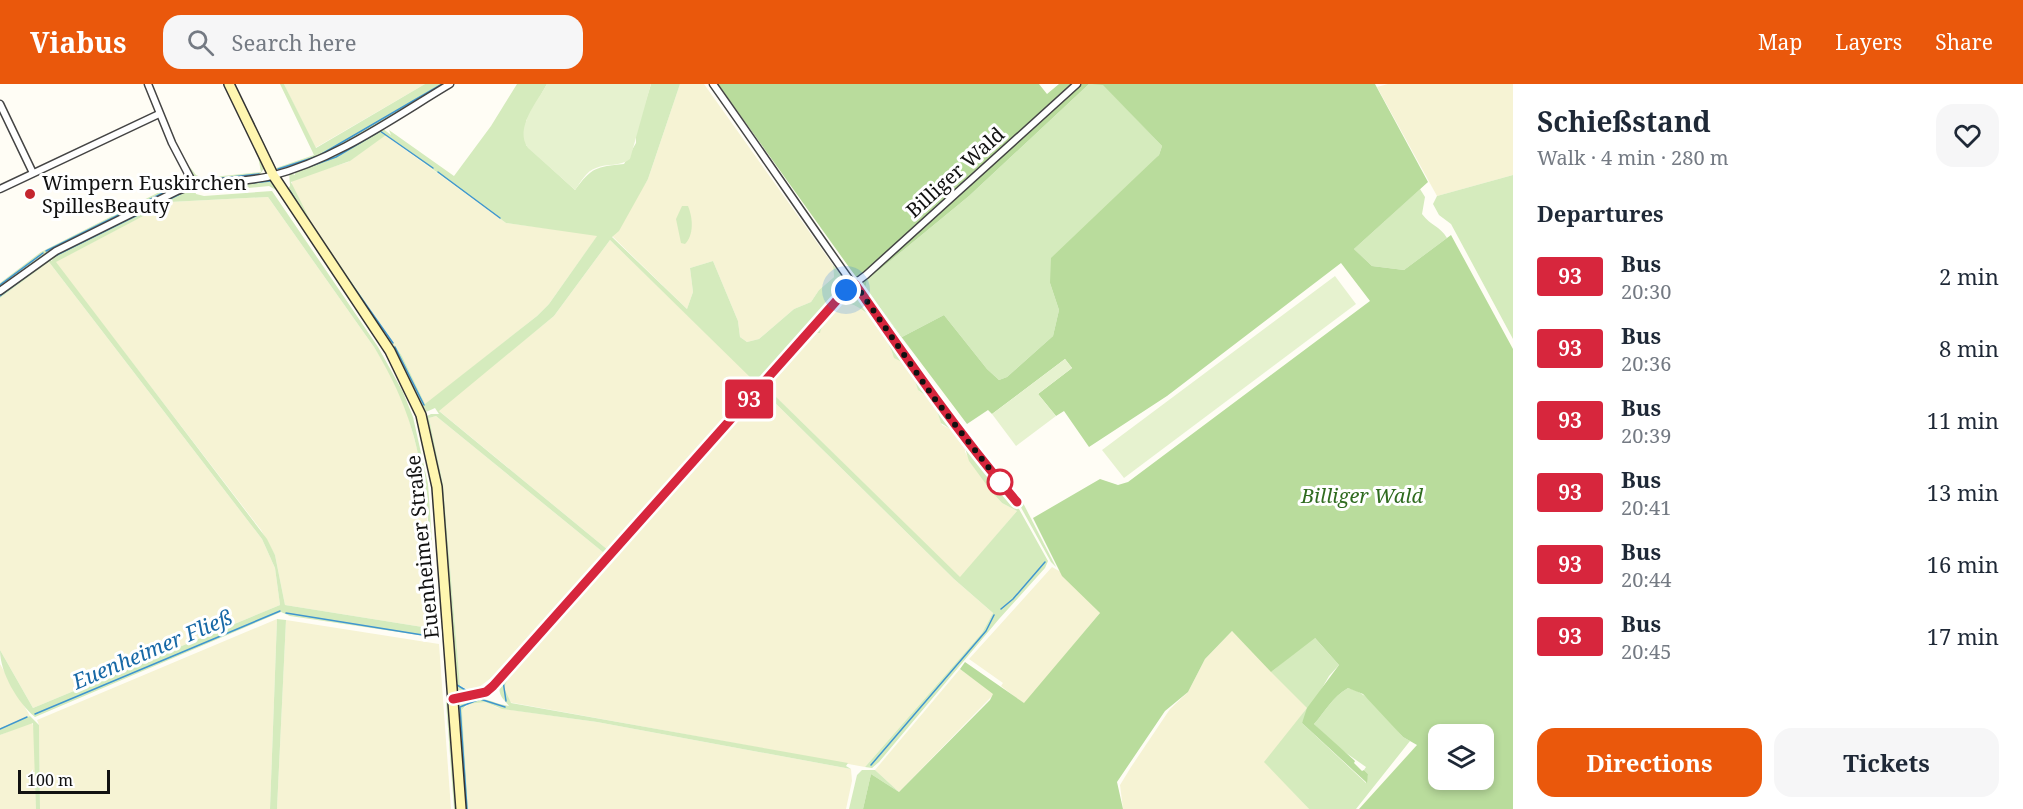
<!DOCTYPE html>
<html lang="en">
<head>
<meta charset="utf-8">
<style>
  :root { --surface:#fff; --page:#f6f6f7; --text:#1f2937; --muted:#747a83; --accent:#ea580c }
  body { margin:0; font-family:"Noto Serif",serif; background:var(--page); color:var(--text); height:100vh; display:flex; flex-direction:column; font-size:22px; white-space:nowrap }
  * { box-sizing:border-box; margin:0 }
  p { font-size:20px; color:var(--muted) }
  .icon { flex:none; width:33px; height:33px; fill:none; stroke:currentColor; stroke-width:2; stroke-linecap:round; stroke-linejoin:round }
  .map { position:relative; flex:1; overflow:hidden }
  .details { display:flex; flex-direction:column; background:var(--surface); width:510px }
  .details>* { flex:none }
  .badge { padding:0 12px; border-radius:4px; font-size:21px; line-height:39px }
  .controls { position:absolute; left:1428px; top:640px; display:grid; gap:12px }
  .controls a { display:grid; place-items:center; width:66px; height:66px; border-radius:12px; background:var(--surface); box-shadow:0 3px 9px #0003; font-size:30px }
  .scale { position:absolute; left:18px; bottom:15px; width:92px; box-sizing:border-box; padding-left:6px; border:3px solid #111; border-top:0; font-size:16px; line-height:21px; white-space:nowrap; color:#111; -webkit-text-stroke:4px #fff; paint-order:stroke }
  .you { position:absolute; width:30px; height:30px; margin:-15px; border:4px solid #fff; border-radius:50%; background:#1a73e8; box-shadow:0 0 0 9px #1a73e833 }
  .map>.badge { position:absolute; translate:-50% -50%; box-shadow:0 0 0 3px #fff }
  h2 { padding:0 24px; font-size:22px; line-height:54px }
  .round { display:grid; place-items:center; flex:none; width:63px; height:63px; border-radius:18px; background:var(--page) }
  .headline { display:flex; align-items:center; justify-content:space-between; height:102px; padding:0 24px }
  h1 { font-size:28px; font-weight:700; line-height:45px }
  .primary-button { display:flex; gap:12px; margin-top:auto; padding:12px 24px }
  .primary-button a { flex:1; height:69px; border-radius:18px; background:var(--accent); color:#fff; font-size:24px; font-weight:700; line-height:69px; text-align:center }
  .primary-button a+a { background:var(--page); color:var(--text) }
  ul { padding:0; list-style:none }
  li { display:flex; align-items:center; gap:18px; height:72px; padding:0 24px }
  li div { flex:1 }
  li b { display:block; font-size:22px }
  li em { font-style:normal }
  li .badge { min-width:66px; font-weight:700; text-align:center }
  header { display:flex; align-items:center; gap:36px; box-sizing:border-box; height:84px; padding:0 30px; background:var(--accent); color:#fff }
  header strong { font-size:28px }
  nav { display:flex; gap:33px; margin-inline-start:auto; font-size:21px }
  .search { width:420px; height:54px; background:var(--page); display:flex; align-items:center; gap:15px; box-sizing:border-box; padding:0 21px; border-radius:18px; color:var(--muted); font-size:22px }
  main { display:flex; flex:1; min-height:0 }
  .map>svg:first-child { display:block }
</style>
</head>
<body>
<header>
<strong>Viabus</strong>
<div class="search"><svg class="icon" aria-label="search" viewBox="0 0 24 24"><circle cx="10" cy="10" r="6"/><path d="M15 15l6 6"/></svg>Search here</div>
<nav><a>Map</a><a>Layers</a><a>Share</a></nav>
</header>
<main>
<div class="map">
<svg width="1513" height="725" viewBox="0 0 1513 725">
  <rect width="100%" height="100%" fill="#fffdf5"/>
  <g fill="#f6f3d4">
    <polygon points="284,0 425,0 315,64"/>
    <polygon points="680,0 704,0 833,181 834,193 819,206 811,218 794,225 759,255 747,258 740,253 738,237 713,177 690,184 693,208 687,225 612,152 648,95"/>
    <polygon points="1388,0 1513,0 1513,91 1437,112 1377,3"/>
    <polygon points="385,51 506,139 598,151 549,220 537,232 425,321 402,272 311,138 292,105 292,96 348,78"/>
    <polygon points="268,113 374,263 390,289 406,325 424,390 435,545 285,521 275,471 261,446 55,178 170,118"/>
    <polygon points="610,156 756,298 608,466 438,326 554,232"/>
    <polygon points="49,178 262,455 275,484 280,521 33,624 0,566 0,214"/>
    <polygon points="846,219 856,221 867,230 889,260 893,271 902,278 915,297 919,307 926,312 937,327 942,341 950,345 965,365 965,368 991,407 1002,419 1017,427 960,494 766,303 839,222"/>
    <polygon points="763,307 954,495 993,529 982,549 865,683 508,618 503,601 508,594"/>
    <polygon points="436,332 604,469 500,587 478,604 467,605 460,602 443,400 429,334"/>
    <polygon points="1052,483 1061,488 1100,529 1024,620 1001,602 1003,599 969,575"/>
    <polygon points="277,535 270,725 40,725 39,641 37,636"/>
    <polygon points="286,536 439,560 451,725 277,725"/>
    <polygon points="1232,547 1306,620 1307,624 1300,634 1265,678 1309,725 1123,725 1120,701 1131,683 1170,625 1188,608 1205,575"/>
    <polygon points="0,580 30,632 0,644"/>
    <polygon points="960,585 994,610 899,708 875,686"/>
    <polygon points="471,618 485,618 498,624 597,638 851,685 852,697 846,725 468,725 462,626"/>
    <polygon points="32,638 35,649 36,725 0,725 0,651"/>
  </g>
  <g fill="#d5ebbd" fill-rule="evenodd">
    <polygon points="224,0 265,83 258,93 202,97 193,92 190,83 196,91 203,94 261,88 258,72"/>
    <polygon points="280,0 284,0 316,64 425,0 446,0 338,65 278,87 275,85 251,36 252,34 276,84 314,71"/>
    <path d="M517,0H547L526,37V61L575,106C592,83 596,83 624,80L636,59V48L651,0H680L648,95L619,147L612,153L687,225L693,208L690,184L713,177L738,237L740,253L747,258L759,255L794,225L811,218L819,206L834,193L833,181L848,199L502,590C489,602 474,616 457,605L440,397L425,333L431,330H439L435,324L426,328L423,325L393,265L394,261L390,260L287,105L290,102L289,88L295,91V86L338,70L382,44L391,51L389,46L454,92L491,42ZM386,51L506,139L597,152L549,220L537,232L425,320L402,272L311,138L291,98L350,77ZM610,156L755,298L608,466L439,327L554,232ZM436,332L604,469L500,587C490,597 475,613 460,602L443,400L429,334Z"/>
    <polygon points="1089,0 1103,0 1162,62 1159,71 1050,199 1059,226 1053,252 1007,293 999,296 987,285 944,231 902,253 865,204 867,196 969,112"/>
    <polygon points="1513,91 1513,255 1451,140 1439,131 1433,120 1437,112"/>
    <polygon points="185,95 183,101 57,165 0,204 0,199 41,168"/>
    <polygon points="266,95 271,95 276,106 269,102 206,108 197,104"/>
    <path d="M194,104L196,110L204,112L272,107L378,263L403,308L413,333L428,400L439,554L290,532L281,528L35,633C18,619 0,589 0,566L33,624L280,521L275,484L262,455L49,178L0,214V209L49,175L52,177L53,172L178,108ZM268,113L374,263C418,335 425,390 431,472C433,496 438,521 435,545L285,521L275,471L267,455L56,178L170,118Z"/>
    <path d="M1420,105L1425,113L1422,130C1431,142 1440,142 1447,154L1404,186L1372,182L1354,165Z"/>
    <path d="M682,122H688C693,134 694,151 685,160L681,159L676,135Z"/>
    <path d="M851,206L857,208L941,327L1019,425L1048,477L1045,484L999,535L879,678L872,684L865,683L982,549L993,529L954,495L763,307L508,594L504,604L511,619L848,679L846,682L851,685L597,638L502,625L485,618L467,620L462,626L468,725H465L457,627L459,621C478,607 489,619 509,622C504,615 496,611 501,597ZM846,219C869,222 888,253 894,274L902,278L915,297L918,306L926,312L937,327L941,339L950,345L965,364L969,377L991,407L1002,419L1017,427L960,493L766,303L816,249H820C822,239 837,222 846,219Z"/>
    <polygon points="1021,415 1056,483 1051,478 1018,418"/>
    <polygon points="277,535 286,536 277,725 270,725"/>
    <path d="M1314,553L1339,581L1329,592L1302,639L1366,699L1368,690L1364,686L1366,683L1339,664L1314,640C1325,628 1332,613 1348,604C1371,609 1388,636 1403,653L1410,657L1356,725H1309L1264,678L1307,624L1271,588Z"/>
    <polygon points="446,618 450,619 458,725 454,725"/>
    <polygon points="30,632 39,641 40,725 36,725 33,639 0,651 0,644"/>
    <polygon points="862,686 875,686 899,708 871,690 863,725 849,725 857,691"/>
  </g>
  <path fill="#b9dc9c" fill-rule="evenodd" d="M718,0H1039L1047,10L1059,0H1089L969,112L867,196L865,205L902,253L944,231L987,285L999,296L1007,293L1053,252L1059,226L1050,199L1051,174L1159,71L1162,62L1103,1L1092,0H1375L1428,98L1354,165L1372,182L1404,186L1451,151L1513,265V725H1359L1417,661L1403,653L1363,610L1348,604C1332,613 1325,628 1314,640L1355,677L1354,679L1362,687L1364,686L1368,690L1367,699L1302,639L1307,624L1339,581L1315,554L1271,588L1232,547L1205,575L1188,608L1165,627L1117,698L1123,725H863L871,690L899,708L990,616L993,610L960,585L965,578L1024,619L1100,529L1062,492L1033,434L1100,395L1118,401L1128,398L1370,217L1341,179L1167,312L1089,363L1064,327L1056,332L1038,310L1072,284L1065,275L992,330L988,326L967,340L851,186ZM1438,651H1484V696H1438Z"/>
  <g fill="#e6f2cf">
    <path d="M547,0H651L630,75C620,83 607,79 596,84C586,87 581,98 575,106L528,64C514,44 537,18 547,0Z"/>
    <polygon points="1335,192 1356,220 1124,394 1102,366"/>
    <polygon points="1065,275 1072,284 1038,310 1056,332 1016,362 992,330"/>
  </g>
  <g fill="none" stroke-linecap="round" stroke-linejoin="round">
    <g stroke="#3f96cf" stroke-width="1.5">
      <polyline points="320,71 442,0"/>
      <polyline points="278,85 315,73"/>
      <polyline points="300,86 336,73 380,47 433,84"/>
      <polyline points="438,88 500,134"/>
      <polyline points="205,96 259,90"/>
      <polyline points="199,105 270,97"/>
      <polyline points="290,107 302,127"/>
      <polyline points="46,167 183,99"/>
      <polyline points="53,173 186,107"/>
      <polyline points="338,181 393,259"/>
      <polyline points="0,201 43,169"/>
      <polyline points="0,212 47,177"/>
      <polyline points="395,263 424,321"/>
      <polyline points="721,342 758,300"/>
      <polyline points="609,467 707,357"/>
      <polyline points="1001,525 1013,515 1045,478"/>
      <polyline points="286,529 435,553"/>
      <polyline points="546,537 605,471"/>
      <polyline points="494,595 543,540"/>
      <polyline points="457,601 467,607 481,605 490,600"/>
      <polyline points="506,617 503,597 761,308"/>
      <polyline points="35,630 280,527"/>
      <polyline points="0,645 27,633"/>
      <polyline points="871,681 986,547 994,531"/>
      <polyline points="467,725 460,623 480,615 505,623"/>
    </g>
    <g stroke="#444" stroke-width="9">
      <g id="street">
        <polyline points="148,0 172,59 194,101"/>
        <path d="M713,0C813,141 907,286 1017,418"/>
        <polyline points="0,20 33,89"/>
        <polyline points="0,105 159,30"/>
        <path d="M0,207L56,167L177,107C206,95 241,100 271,92C337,75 393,34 450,0"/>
        <polyline points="453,615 486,608 493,602 846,206 866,191 1077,0"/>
      </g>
    </g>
    <g stroke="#333" stroke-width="12">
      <polyline id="secondary" points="229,0 273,91 390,267 421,331 437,403 461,725"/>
    </g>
    <use href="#street" stroke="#fff" stroke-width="6"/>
    <use href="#secondary" stroke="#fff6b0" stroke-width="9"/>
  </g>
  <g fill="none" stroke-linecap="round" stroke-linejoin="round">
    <g stroke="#fff" stroke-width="14">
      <path id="line" d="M453,615L486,608L493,602L846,206L855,200C907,275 958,349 1017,418"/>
    </g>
    <use href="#line" stroke="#d7263d" stroke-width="9"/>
    <polyline stroke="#111" stroke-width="6" stroke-dasharray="0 10.8" points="846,206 855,200 934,314 1000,398"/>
  </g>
  <circle fill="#c4262e" stroke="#fff" stroke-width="2" cx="30" cy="110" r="6"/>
  <circle fill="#fff" stroke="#d7263d" stroke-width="3" cx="1000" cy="398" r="12"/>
  <g text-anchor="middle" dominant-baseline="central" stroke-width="6" stroke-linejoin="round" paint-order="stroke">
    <g font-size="20" fill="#111" stroke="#fff">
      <text transform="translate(955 88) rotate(-42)">Billiger Wald</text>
      <text transform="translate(422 463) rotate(-96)">Euenheimer Straße</text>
    </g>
    <g font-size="20" fill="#111" stroke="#fff" text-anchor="start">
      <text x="42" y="98">Wimpern Euskirchen<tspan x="42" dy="23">SpillesBeauty</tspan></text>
    </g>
    <g font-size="20" font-style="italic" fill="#2f6b1f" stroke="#fff">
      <text x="1362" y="411">Billiger Wald</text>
    </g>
    <g font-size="21" font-style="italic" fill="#1768a6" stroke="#fff">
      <text transform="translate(152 565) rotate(-23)">Euenheimer Fließ</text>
    </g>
  </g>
</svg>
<div class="controls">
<a><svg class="icon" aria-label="layers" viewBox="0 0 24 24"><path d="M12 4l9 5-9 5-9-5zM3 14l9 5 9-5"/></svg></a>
</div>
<div class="scale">100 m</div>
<div class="you" style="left:846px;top:206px"></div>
<b class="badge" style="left:749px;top:315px;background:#d7263d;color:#fff">93</b>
</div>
<section class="details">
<div class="headline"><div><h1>Schießstand</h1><p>Walk · 4 min · 280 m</p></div><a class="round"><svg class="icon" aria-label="heart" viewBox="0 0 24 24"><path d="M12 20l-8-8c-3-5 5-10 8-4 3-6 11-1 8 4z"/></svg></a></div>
<h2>Departures</h2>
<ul>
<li><span class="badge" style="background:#d7263d;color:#fff">93</span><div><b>Bus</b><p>20:30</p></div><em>2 min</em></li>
<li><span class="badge" style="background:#d7263d;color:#fff">93</span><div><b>Bus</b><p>20:36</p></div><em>8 min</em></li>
<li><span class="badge" style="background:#d7263d;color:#fff">93</span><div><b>Bus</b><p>20:39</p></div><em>11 min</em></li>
<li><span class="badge" style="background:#d7263d;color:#fff">93</span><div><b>Bus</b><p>20:41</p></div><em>13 min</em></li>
<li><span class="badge" style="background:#d7263d;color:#fff">93</span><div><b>Bus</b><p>20:44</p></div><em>16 min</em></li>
<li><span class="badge" style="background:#d7263d;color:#fff">93</span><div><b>Bus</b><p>20:45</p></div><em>17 min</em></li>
</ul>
<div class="primary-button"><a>Directions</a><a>Tickets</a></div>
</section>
</main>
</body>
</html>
